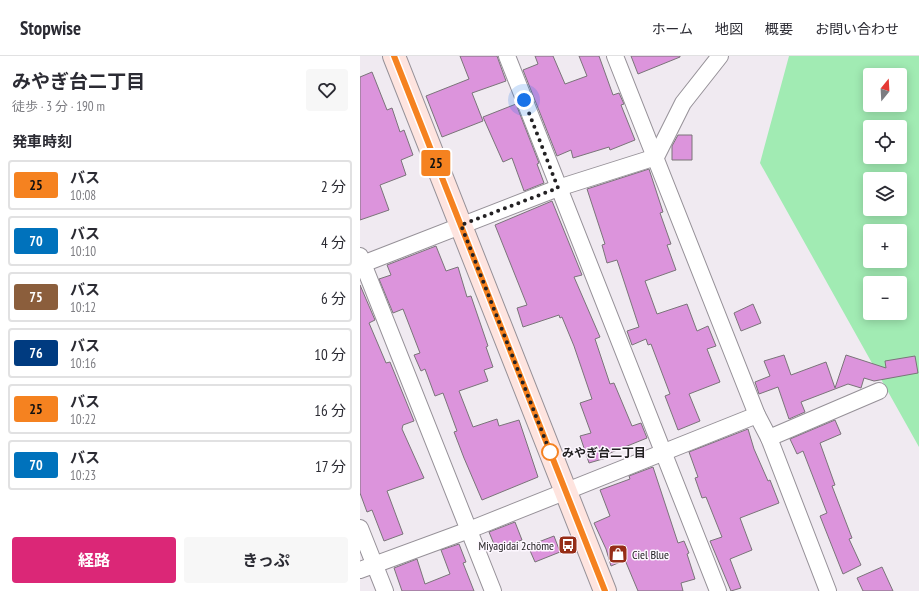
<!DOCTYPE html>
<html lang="ja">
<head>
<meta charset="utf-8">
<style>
  :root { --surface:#fff; --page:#f7f7f7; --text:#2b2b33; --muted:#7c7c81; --line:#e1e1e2; --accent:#db2777 }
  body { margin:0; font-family:"PT Sans Narrow","Noto Sans JP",sans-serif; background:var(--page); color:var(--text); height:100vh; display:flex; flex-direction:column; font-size:15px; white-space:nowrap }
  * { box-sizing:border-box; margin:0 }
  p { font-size:13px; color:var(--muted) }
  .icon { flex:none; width:22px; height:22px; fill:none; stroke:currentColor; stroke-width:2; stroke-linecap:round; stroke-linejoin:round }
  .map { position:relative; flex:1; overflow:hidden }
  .drawer { display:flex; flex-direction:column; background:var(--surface); width:360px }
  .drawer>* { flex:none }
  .badge { padding:0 8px; border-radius:3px; font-size:14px; line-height:26px }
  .needle { width:26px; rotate:18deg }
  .buttons { position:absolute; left:503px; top:12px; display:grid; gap:8px }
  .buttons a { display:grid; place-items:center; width:44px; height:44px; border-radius:4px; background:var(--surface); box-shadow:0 2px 10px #0003; font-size:20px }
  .you { position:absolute; width:20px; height:20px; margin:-10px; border:3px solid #fff; border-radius:50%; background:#1a73e8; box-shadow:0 0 0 6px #1a73e833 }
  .map>.badge { position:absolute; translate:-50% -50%; box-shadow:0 0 0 2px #fff }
  h2 { padding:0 12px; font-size:15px; line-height:36px }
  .round { display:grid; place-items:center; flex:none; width:42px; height:42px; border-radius:4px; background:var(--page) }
  .summary { display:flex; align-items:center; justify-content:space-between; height:68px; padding:0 12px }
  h1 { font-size:19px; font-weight:700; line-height:30px }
  .primary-button { display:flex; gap:8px; margin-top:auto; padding:8px 12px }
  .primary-button a { flex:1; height:46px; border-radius:4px; background:var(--accent); color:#fff; font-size:16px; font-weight:700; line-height:46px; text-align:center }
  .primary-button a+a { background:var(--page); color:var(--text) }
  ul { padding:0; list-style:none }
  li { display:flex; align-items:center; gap:12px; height:50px; margin:0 8px 6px; padding:0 4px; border:2px solid var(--line); border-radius:4px }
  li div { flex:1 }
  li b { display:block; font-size:15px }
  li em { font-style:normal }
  li .badge { min-width:44px; font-weight:700; text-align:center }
  header { display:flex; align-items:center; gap:24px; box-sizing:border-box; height:56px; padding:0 20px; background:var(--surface); border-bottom:1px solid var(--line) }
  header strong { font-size:19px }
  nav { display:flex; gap:22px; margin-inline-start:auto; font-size:14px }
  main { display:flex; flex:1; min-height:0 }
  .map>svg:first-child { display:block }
</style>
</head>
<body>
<header>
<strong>Stopwise</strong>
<nav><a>ホーム</a><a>地図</a><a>概要</a><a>お問い合わせ</a></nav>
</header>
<main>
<section class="drawer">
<div class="summary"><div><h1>みやぎ台二丁目</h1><p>徒歩 · 3 分 · 190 m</p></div><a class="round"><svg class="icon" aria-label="heart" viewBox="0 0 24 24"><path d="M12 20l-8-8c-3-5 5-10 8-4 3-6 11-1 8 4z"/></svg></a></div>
<h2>発車時刻</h2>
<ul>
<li><span class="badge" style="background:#f58220;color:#111">25</span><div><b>バス</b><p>10:08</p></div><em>2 分</em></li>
<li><span class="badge" style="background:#0072bc;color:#fff">70</span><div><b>バス</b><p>10:10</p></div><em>4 分</em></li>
<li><span class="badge" style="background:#8b5e3c;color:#fff">75</span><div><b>バス</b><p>10:12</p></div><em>6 分</em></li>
<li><span class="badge" style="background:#003b80;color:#fff">76</span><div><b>バス</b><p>10:16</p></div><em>10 分</em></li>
<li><span class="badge" style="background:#f58220;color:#111">25</span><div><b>バス</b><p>10:22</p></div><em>16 分</em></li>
<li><span class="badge" style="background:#0072bc;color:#fff">70</span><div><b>バス</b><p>10:23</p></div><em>17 分</em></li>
</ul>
<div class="primary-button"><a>経路</a><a>きっぷ</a></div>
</section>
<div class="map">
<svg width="559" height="535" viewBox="0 0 559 535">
  <rect width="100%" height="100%" fill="#f0eaf1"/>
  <path fill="#a1ebb3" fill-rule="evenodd" d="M429,0H559V391L400,107ZM510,19H540V49H510ZM510,71H540V101H510ZM510,123H540V153H510ZM510,175H540V205H510ZM510,227H540V257H510Z"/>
  <g fill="#dc94dc" stroke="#7a7479">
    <polygon points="100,0 137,0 146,25 112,37 123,65 82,81 66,40 109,23"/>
    <polygon points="175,0 193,0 205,28 227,20 219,0 239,0 253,39 259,37 264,48 261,49 275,84 250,94 249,91 213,102 211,94 197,100 163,14 178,8"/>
    <polygon points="271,0 320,0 320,1 278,18"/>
    <polygon points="12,16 27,54 32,52 40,76 44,74 53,99 41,104 46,119 20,129 29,154 0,164 0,21"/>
    <polygon points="156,48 179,107 177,108 184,127 164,135 152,102 143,106 123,61"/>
    <polygon points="318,79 332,79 332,104 312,104 312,90"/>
    <polygon points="289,113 303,156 300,157 311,188 307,189 316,214 285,225 297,258 327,248 337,275 348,270 356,290 347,293 360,326 329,338 340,365 318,374 305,340 310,338 291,288 288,289 286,283 272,289 267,275 279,271 257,204 247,207 242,189 245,188 227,133"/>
    <polygon points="192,145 222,219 214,221 240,281 235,283 250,328 254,327 272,370 281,367 287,382 245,399 246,402 229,407 220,380 231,377 220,347 232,343 214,290 202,261 200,262 199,259 163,271 157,252 167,249 135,169"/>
    <polygon points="76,190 86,215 98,211 107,241 111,240 128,290 126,291 133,311 124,314 128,325 99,335 113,371 137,363 139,370 159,364 178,421 122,444 104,402 94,376 97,375 83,337 75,340 65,313 61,315 54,299 60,297 43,253 33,257 19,223 31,219 27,209"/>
    <polygon points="0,229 15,264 9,267 26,307 30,306 54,365 43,369 42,373 64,422 27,435 43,478 24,485 12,454 7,456 0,437"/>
    <polygon points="393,248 401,267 381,275 374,257"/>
    <polygon points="424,299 431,319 466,306 475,332 486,299 526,312 525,305 555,300 558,317 514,325 504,322 501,332 488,328 441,346 445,356 429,363 418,331 399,338 395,326 410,320 404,305"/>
    <polygon points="475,364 481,378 460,387 475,429 472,430 492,482 489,483 501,509 483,518 460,460 467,457 443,395 437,398 430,383"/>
    <polygon points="388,373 394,393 408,425 410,424 419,447 380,462 392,494 370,503 381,532 371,535 350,485 362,481 346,441 342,442 335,422 338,421 329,396"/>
    <polygon points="293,411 318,487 324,485 329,497 327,498 335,523 321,527 323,535 278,535 265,504 251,510 246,493 234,467 250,460 240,434 270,423 269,420"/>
    <polygon points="155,466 162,484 136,493 129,476"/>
    <polygon points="194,480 200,496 175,506 168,490"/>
    <polygon points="99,488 106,506 103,507 114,535 42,535 34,512 57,503 65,528 90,518 81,494"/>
    <polygon points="522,511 533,535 503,535 497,522"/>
  </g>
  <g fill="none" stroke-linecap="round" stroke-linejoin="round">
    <g stroke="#969198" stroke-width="18">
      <g id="street">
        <polyline points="147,0 358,535"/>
        <polyline points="255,0 397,359 409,382 468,535"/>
        <polyline points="0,200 133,535"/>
        <polyline points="0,209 198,132 296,101 323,47 360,0"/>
        <polyline points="409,382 519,335"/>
        <polyline points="0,472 25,535"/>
        <polyline points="0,514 109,474 397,359"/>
      </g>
    </g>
    <g stroke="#969198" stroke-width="24">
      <polyline id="secondary" points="34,0 245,535"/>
    </g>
    <use href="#street" stroke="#fff" stroke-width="16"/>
    <use href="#secondary" stroke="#fee4df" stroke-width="22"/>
  </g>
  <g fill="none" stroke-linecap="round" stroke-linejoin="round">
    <g stroke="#fff" stroke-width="9">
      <polyline id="line" points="34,0 245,535"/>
    </g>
    <use href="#line" stroke="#f58220" stroke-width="6"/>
    <polyline stroke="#232123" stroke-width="4" stroke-dasharray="0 7.2" points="164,44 198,132 101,169 190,396"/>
  </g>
  <defs>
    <g id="bus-square" transform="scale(1)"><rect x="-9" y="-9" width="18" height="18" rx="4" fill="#962d17" stroke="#fdf7ff"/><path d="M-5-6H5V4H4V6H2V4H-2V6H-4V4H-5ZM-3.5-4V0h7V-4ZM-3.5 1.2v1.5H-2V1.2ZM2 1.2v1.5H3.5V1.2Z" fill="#fff"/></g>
    <g id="shop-square" transform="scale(1)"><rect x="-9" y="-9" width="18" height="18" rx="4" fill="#962d17" stroke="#fdf7ff"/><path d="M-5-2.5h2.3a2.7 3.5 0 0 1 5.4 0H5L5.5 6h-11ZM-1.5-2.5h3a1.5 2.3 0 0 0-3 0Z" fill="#fff"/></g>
  </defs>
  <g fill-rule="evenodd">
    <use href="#bus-square" x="208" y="489"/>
    <use href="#shop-square" x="258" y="498"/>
  </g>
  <circle fill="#fff" stroke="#f58220" stroke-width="2" cx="190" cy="396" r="8"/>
  <g text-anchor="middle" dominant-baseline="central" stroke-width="3" stroke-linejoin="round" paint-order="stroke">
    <g font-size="12" font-weight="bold" fill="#232123" stroke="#fdf7ff" text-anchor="start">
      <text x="202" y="396">みやぎ台二丁目</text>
    </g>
    <g font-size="12" fill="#232123" stroke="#fdf7ff" text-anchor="end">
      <text x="194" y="489">Miyagidai 2chōme</text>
      <text x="272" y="498" text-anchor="start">Ciel Blue</text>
    </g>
  </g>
</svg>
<div class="buttons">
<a><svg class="needle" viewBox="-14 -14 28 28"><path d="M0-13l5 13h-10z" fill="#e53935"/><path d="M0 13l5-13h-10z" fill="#7c7c81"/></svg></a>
<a><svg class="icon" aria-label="locate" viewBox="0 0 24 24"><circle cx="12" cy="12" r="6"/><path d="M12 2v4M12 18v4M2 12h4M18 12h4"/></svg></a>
<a><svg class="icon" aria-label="layers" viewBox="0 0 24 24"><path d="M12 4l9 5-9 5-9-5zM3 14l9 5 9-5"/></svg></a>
<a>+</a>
<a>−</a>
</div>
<div class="you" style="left:164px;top:44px"></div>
<b class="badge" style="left:76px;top:107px;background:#f58220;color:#111">25</b>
</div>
</main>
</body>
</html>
